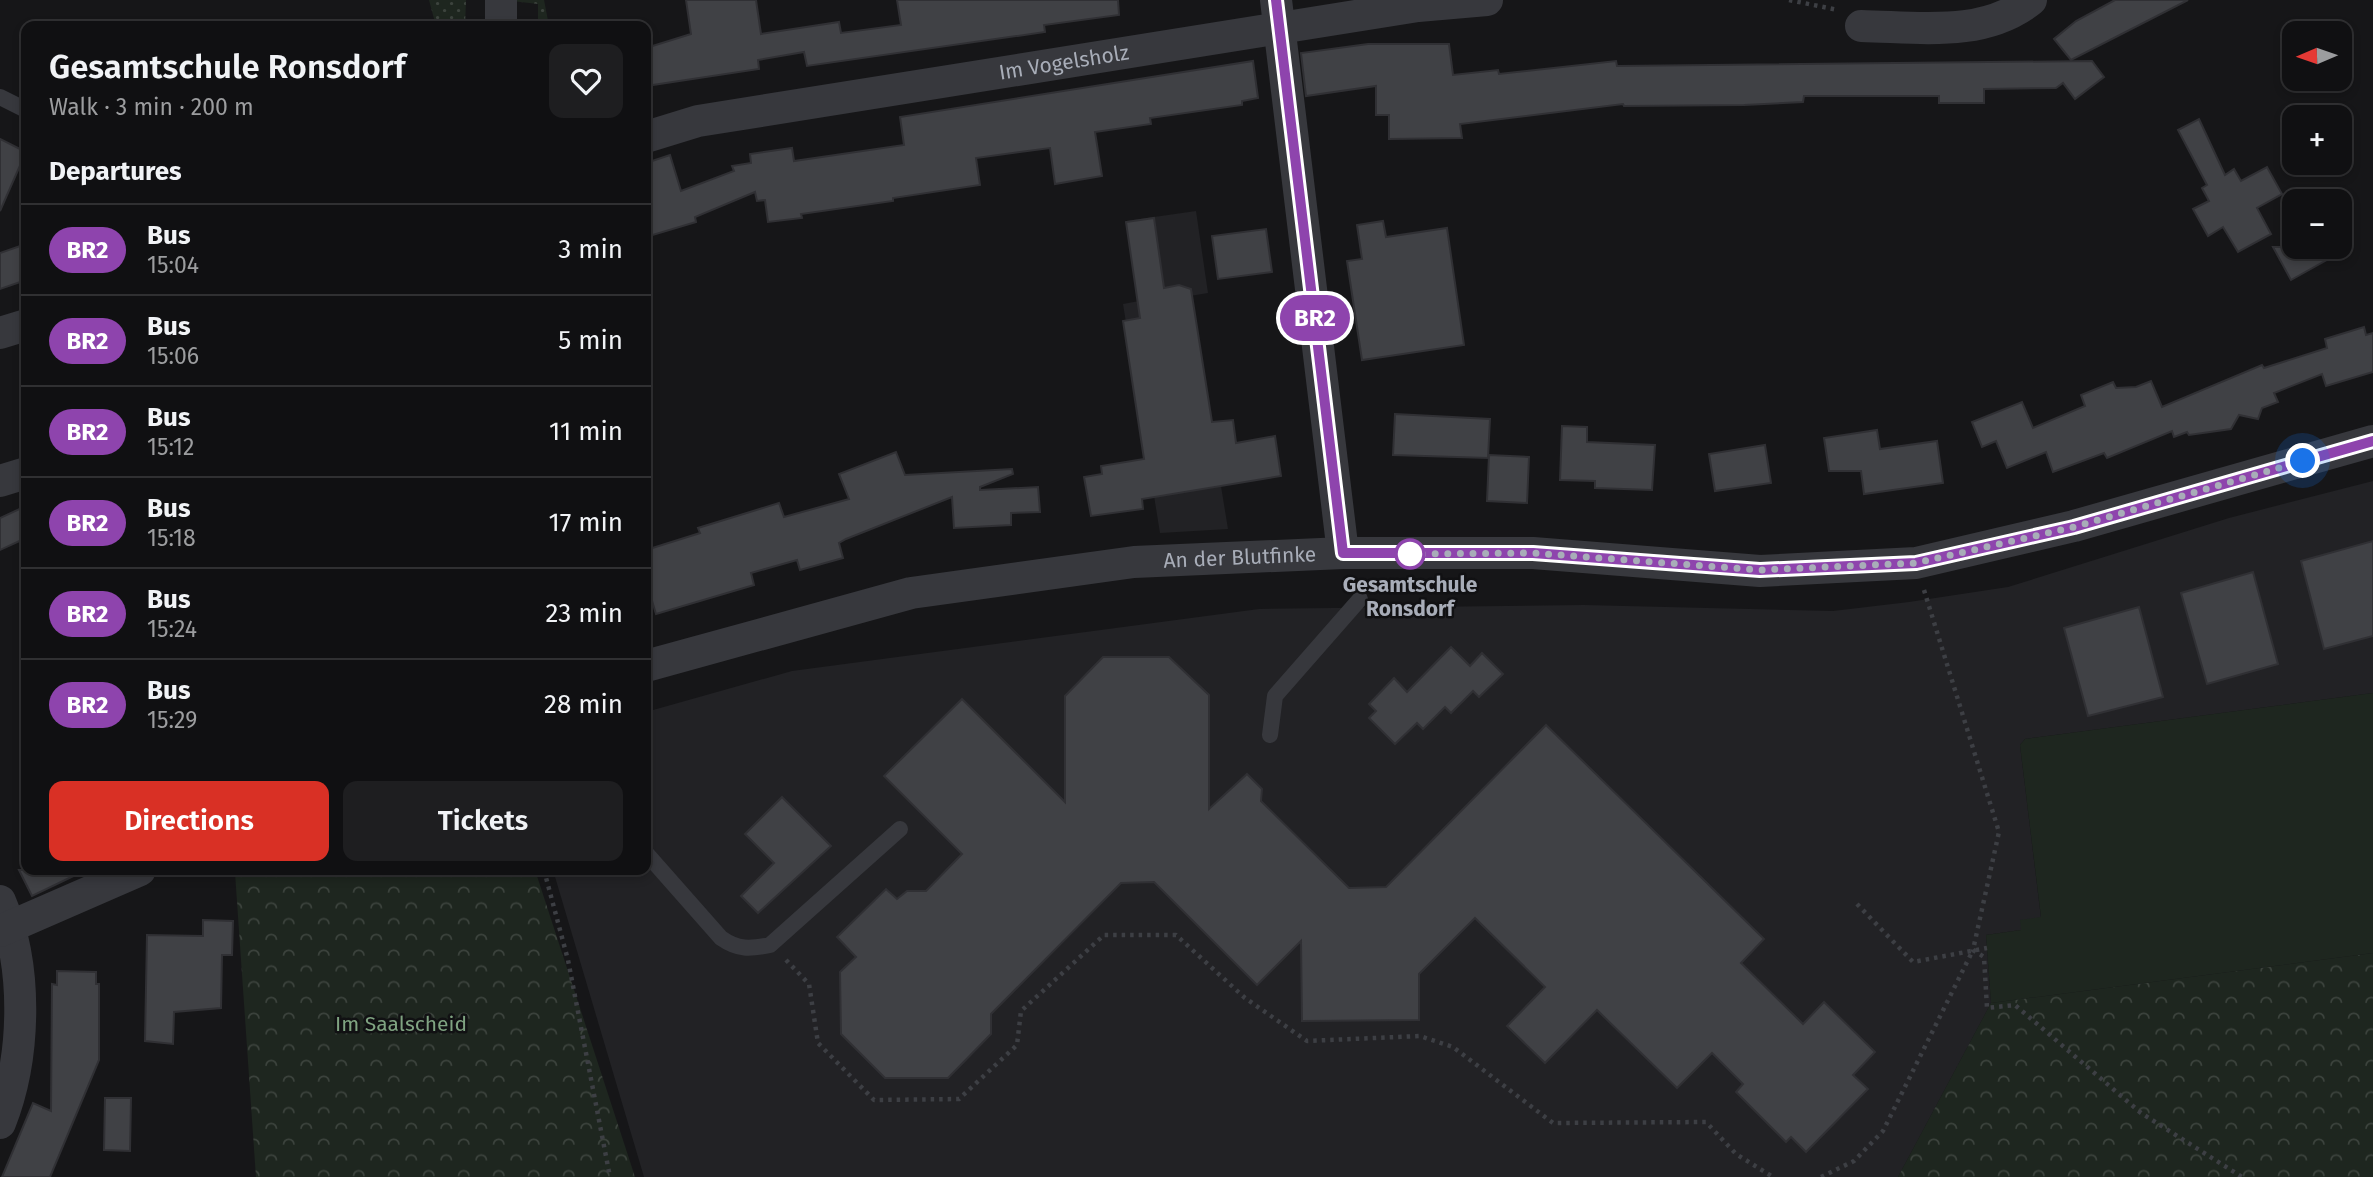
<!DOCTYPE html>
<html lang="en">
<head>
<meta charset="utf-8">
<style>
  :root { --surface:#101012; --page:#1e1e20; --text:#f1f3f6; --muted:#9c9d9f; --line:#303032; --accent:#d93025 }
  body { margin:0; font-family:"Fira Sans",sans-serif; background:var(--page); color:var(--text); height:100vh; display:flex; flex-direction:column; font-size:26px; white-space:nowrap }
  * { box-sizing:border-box; margin:0 }
  p { font-size:23px; color:var(--muted) }
  .icon { flex:none; width:38px; height:38px; fill:none; stroke:currentColor; stroke-width:2; stroke-linecap:round; stroke-linejoin:round }
  .map { position:relative; flex:1; overflow:hidden }
  .details { position:absolute; left:21px; top:21px; width:630px; height:854px; display:flex; flex-direction:column; background:var(--surface); border-radius:14px; box-shadow:0 4px 10px #0003,0 0 0 2px var(--line) }
  .details>* { flex:none }
  .badge { padding:0 14px; border-radius:23px; font-size:24px; line-height:46px }
  .needle { width:46px; rotate:268deg }
  .fabs { position:absolute; left:2282px; top:21px; display:grid; gap:14px }
  .fabs a { display:grid; place-items:center; width:70px; height:70px; border-radius:14px; background:var(--surface); box-shadow:0 4px 10px #0003,0 0 0 2px var(--line); font-size:35px }
  .you { position:absolute; width:35px; height:35px; margin:-18px; border:5px solid #fff; border-radius:50%; background:#1a73e8; box-shadow:0 0 0 10px #1a73e833 }
  .map>.badge { position:absolute; translate:-50% -50%; box-shadow:0 0 0 4px #fff }
  h2 { padding:0 28px; font-size:26px; line-height:63px }
  .round { display:grid; place-items:center; flex:none; width:74px; height:74px; border-radius:14px; background:var(--page) }
  .summary { display:flex; align-items:center; justify-content:space-between; height:119px; padding:0 28px }
  h1 { font-size:33px; font-weight:600; line-height:52px }
  .button { display:flex; gap:14px; margin-top:auto; padding:14px 28px }
  .button a { flex:1; height:80px; border-radius:14px; background:var(--accent); color:#fff; font-size:28px; font-weight:600; line-height:80px; text-align:center }
  .button a+a { background:var(--page); color:var(--text) }
  ul { padding:0; list-style:none }
  li { display:flex; align-items:center; gap:21px; height:91px; padding:0 28px; border-top:2px solid var(--line) }
  li div { flex:1 }
  li b { display:block; font-size:26px }
  li em { font-style:normal }
  li .badge { min-width:77px; font-weight:700; text-align:center }
  .map>svg:first-child { display:block }
</style>
</head>
<body>
<div class="map">
<svg width="2373" height="1177" viewBox="0 0 2373 1177">
  <defs>
    <pattern id="grass-dots" width="8" height="8" patternUnits="userSpaceOnUse" patternTransform="scale(1.75)"><rect width="8" height="8" fill="#1e261f"/><path d="M2 2h.1M6 6h.1" fill="none" stroke="#3c433d" stroke-width="1.8" stroke-linecap="round"/></pattern>
    <pattern id="forest-crowns" width="20" height="18" patternUnits="userSpaceOnUse" patternTransform="scale(1.75)"><rect width="20" height="18" fill="#1e261f"/><path d="M2 6a3 3 0 1 1 6 0M12 15a3 3 0 1 1 6 0" fill="none" stroke="#3c433d"/></pattern>
  </defs>
  <rect width="100%" height="100%" fill="#161618"/>
  <g fill="#222225">
    <polygon points="1196,211 1208,293 1190,296 1228,529 1160,533 1123,304 1139,301 1126,221"/>
    <polygon points="2373,481 2373,693 2025,739 2020,745 2041,918 2021,930 1986,935 1991,1003 1898,1177 644,1177 553,870 646,870 646,712 792,671 1259,609 1584,605 1833,611 1909,602 2008,587 2229,518"/>
  </g>
  <g fill="url(#grass-dots)">
    <polygon points="429,0 466,0 465,26 436,26"/>
    <polygon points="503,0 544,0 549,26 538,26 538,4"/>
  </g>
  <g fill="url(#forest-crowns)">
    <polygon points="239,870 535,870 635,1177 256,1177 235,872"/>
    <polygon points="2373,953 2373,1177 1898,1177 1991,1003"/>
  </g>
  <polygon fill="#1e261f" points="2373,693 2373,953 1991,1003 1986,935 2021,930 2020,920 2041,917 2020,745 2025,739"/>
  <g fill="#404145" stroke="#303034" stroke-width="2">
    <polygon points="686,0 756,0 761,34 839,22 841,33 901,25 897,0 1118,0 1119,15 1044,25 1045,32 807,66 804,52 758,60 759,69 646,86 646,48 691,34"/>
    <polygon points="2115,0 2188,0 2071,60 2054,39 2076,21"/>
    <polygon points="1368,44 1449,44 1453,75 1498,70 1499,74 1616,61 1617,66 2092,61 2104,77 2075,99 2063,83 2056,88 1984,89 1984,103 1939,103 1939,96 1804,96 1803,102 1744,105 1624,106 1623,104 1460,124 1462,138 1389,139 1389,115 1376,115 1376,86 1306,96 1301,53"/>
    <polygon points="1253,61 1258,98 1242,101 1242,105 1150,118 1151,124 1095,132 1102,176 1055,184 1050,148 976,158 980,185 893,198 893,201 801,214 802,218 768,222 765,200 757,201 755,192 695,217 696,222 646,237 646,163 670,155 681,191 734,171 732,166 751,163 750,154 792,148 794,161 904,145 900,117"/>
    <polygon points="2199,119 2225,175 2234,169 2241,181 2267,167 2282,194 2257,208 2271,234 2238,252 2223,227 2208,236 2193,209 2209,201 2202,188 2207,185 2178,130"/>
    <polygon points="0,139 26,152 0,211"/>
    <polygon points="1154,218 1164,288 1179,285 1191,289 1212,422 1233,420 1236,443 1275,436 1281,476 1142,499 1143,509 1091,516 1084,477 1102,474 1101,466 1144,459 1123,321 1140,318 1126,222"/>
    <polygon points="1383,221 1386,237 1447,228 1464,345 1362,360 1347,261 1362,259 1357,225"/>
    <polygon points="1266,229 1272,272 1218,279 1212,236"/>
    <polygon points="20,246 26,265 26,280 0,289 0,253"/>
    <polygon points="2273,247 2350,247 2291,280"/>
    <polygon points="2364,327 2366,335 2373,333 2373,372 2326,386 2322,374 2274,393 2278,402 2262,408 2258,419 2239,415 2231,429 2189,435 2187,432 2174,437 2172,431 2107,458 2104,453 2053,472 2046,452 2007,468 1996,441 1982,447 1972,422 2022,402 2033,428 2085,406 2081,395 2113,382 2116,388 2136,387 2151,381 2162,407 2262,365 2264,368 2327,348 2325,339"/>
    <polygon points="1395,414 1490,419 1488,458 1393,455"/>
    <polygon points="1562,426 1587,427 1587,442 1655,445 1652,490 1595,488 1595,481 1560,480"/>
    <polygon points="1877,430 1880,449 1937,441 1943,483 1864,494 1861,471 1829,471 1824,438"/>
    <polygon points="1765,445 1771,483 1715,491 1709,454"/>
    <polygon points="896,452 905,475 1012,469 1013,474 980,487 980,490 1038,487 1040,512 1011,513 1011,525 954,528 952,497 846,539 839,543 843,558 800,570 797,560 751,573 754,585 656,614 646,581 646,550 700,533 698,528 779,503 784,517 849,499 839,474"/>
    <polygon points="1489,455 1529,457 1527,503 1487,501"/>
    <polygon points="26,506 26,538 0,550 0,518"/>
    <polygon points="2373,541 2373,636 2324,649 2301,561"/>
    <polygon points="2253,572 2278,664 2207,684 2181,593"/>
    <polygon points="2139,607 2163,697 2088,716 2064,628"/>
    <polygon points="1451,647 1470,666 1482,653 1503,674 1479,697 1473,691 1451,713 1445,707 1423,729 1417,723 1395,744 1369,718 1376,711 1369,704 1394,678 1407,692"/>
    <polygon points="1103,657 1169,657 1209,695 1209,809 1247,774 1262,789 1261,801 1349,888 1386,887 1546,725 1764,939 1741,963 1803,1024 1824,1002 1875,1052 1853,1075 1868,1089 1806,1152 1791,1137 1786,1142 1736,1092 1743,1084 1712,1053 1677,1088 1597,1010 1545,1063 1507,1026 1545,987 1475,918 1419,974 1419,1020 1302,1021 1301,941 1257,985 1154,882 1121,883 991,1014 991,1034 948,1078 885,1078 841,1034 840,972 856,957 837,937 886,889 897,899 907,891 926,891 962,854 884,776 962,699 1065,802 1065,696"/>
    <polygon points="782,797 831,846 758,913 741,896 774,863 745,834"/>
    <polygon points="19,870 86,870 32,896"/>
    <polygon points="203,920 233,921 232,955 222,955 221,1008 174,1012 173,1044 145,1041 147,935 203,936"/>
    <polygon points="57,971 96,972 96,984 99,984 99,1060 50,1177 2,1177 33,1103 51,1111 52,984 57,985"/>
    <polygon points="105,1098 131,1098 130,1151 104,1150"/>
  </g>
  <g fill="none" stroke-linecap="round" stroke-linejoin="round">
    <g stroke="#3d3f44" stroke-width="4.5" stroke-dasharray="3.5 5" stroke-linecap="butt">
      <polyline points="1789,0 1838,10"/>
      <polyline points="1924,590 1999,832 1973,950 1984,957 1987,1008 2015,1005 2141,1113 2242,1177"/>
      <polyline points="544,870 568,960 610,1177"/>
      <polyline points="1857,904 1913,962 1987,948"/>
      <polyline points="786,960 809,984 818,1043 874,1100 959,1099 1017,1045 1021,1011 1104,935 1176,935 1245,998 1307,1041 1420,1036 1453,1047 1553,1123 1706,1122 1736,1154 1773,1177"/>
      <polyline points="1821,1177 1854,1161 1883,1131 1973,950"/>
    </g>
    <g stroke="#37383d" stroke-width="16">
      <polyline points="0,97 26,110"/>
      <polyline points="1270,735 1275,696 1360,599"/>
      <path d="M646,853L721,938C738,950 750,949 770,945L900,829"/>
    </g>
    <g stroke="#37383d" stroke-width="32">
      <polyline points="501,0 501,26"/>
      <polyline points="1276,0 1343,553"/>
      <path d="M1861,26C1919,27 1983,38 2031,0"/>
      <path id="s1" d="M646,137L698,121L1418,6L1487,0"/>
      <polyline points="0,333 26,325"/>
      <polyline points="0,481 26,473"/>
      <path id="s2" d="M646,666L911,593L1134,562L1343,553H1533L1760,571L1916,563L2074,526L2373,441"/>
      <path d="M0,901C28,966 26,1057 0,1123"/>
      <polyline points="0,931 140,870"/>
    </g>
  </g>
  <g fill="none" stroke-linecap="round" stroke-linejoin="round">
    <g stroke="#fff" stroke-width="16">
      <polyline id="line" points="1276,0 1343,553 1533,553 1760,570 1916,563 2074,527 2373,441"/>
    </g>
    <use href="#line" stroke="#8e44ad" stroke-width="10"/>
    <polyline stroke="#a8adb8" stroke-width="7" stroke-dasharray="0 12.6" points="1410,554 1533,553 1760,570 1916,563 2074,527 2303,461"/>
  </g>
  <circle fill="#fff" stroke="#8e44ad" stroke-width="3.5" cx="1410" cy="554" r="14"/>
  <g text-anchor="middle" dominant-baseline="central" stroke-width="5" stroke-linejoin="round" paint-order="stroke">
    <g font-size="21" fill="#a8adb8" stroke="#111113">
      <text stroke="none"><textPath href="#s1" startOffset="425">Im Vogelsholz</textPath></text>
      <text stroke="none"><textPath href="#s2" startOffset="606">An der Blutfinke</textPath></text>
    </g>
    <g font-size="21" font-weight="bold" fill="#a8adb8" stroke="#111113">
      <text x="1410" y="585">Gesamtschule<tspan x="1410" dy="24">Ronsdorf</tspan></text>
    </g>
    <g font-size="21" fill="#7fa381" stroke="#111113">
      <text x="401" y="1024">Im Saalscheid</text>
    </g>
  </g>
</svg>
<div class="fabs">
<a><svg class="needle" viewBox="-14 -14 28 28"><path d="M0-13l5 13h-10z" fill="#e53935"/><path d="M0 13l5-13h-10z" fill="#9c9d9f"/></svg></a>
<a>+</a>
<a>−</a>
</div>
<div class="you" style="left:2303px;top:461px"></div>
<b class="badge" style="left:1315px;top:318px;background:#8e44ad;color:#fff">BR2</b>
<section class="details">
<div class="summary"><div><h1>Gesamtschule Ronsdorf</h1><p>Walk · 3 min · 200 m</p></div><a class="round"><svg class="icon" aria-label="heart" viewBox="0 0 24 24"><path d="M12 20l-8-8c-3-5 5-10 8-4 3-6 11-1 8 4z"/></svg></a></div>
<h2>Departures</h2>
<ul>
<li><span class="badge" style="background:#8e44ad;color:#fff">BR2</span><div><b>Bus</b><p>15:04</p></div><em>3 min</em></li>
<li><span class="badge" style="background:#8e44ad;color:#fff">BR2</span><div><b>Bus</b><p>15:06</p></div><em>5 min</em></li>
<li><span class="badge" style="background:#8e44ad;color:#fff">BR2</span><div><b>Bus</b><p>15:12</p></div><em>11 min</em></li>
<li><span class="badge" style="background:#8e44ad;color:#fff">BR2</span><div><b>Bus</b><p>15:18</p></div><em>17 min</em></li>
<li><span class="badge" style="background:#8e44ad;color:#fff">BR2</span><div><b>Bus</b><p>15:24</p></div><em>23 min</em></li>
<li><span class="badge" style="background:#8e44ad;color:#fff">BR2</span><div><b>Bus</b><p>15:29</p></div><em>28 min</em></li>
</ul>
<div class="button"><a>Directions</a><a>Tickets</a></div>
</section>
</div>
</body>
</html>
